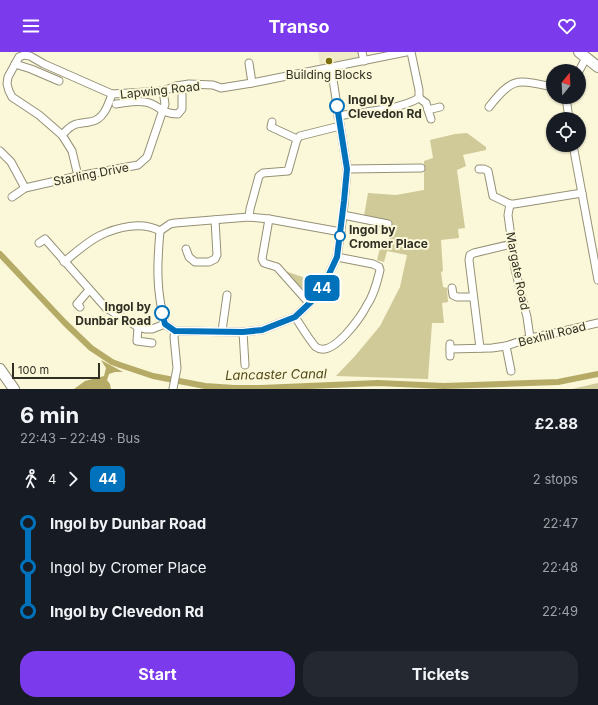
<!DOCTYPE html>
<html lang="en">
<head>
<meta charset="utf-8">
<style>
  :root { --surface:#171b24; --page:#242831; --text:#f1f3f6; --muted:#9ea1a6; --accent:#7c3aed }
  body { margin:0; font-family:Inter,sans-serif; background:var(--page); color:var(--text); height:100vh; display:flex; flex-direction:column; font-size:15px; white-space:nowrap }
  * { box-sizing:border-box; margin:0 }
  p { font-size:13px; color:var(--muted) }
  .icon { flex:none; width:22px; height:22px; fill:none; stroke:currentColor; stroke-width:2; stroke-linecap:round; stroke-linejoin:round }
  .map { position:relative; height:337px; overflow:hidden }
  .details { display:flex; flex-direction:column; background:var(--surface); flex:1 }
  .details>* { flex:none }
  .badge { padding:0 8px; border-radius:6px; font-size:14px; line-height:26px }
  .needle { width:26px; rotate:18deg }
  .tools { position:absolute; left:546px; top:12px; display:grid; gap:8px }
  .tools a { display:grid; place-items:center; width:40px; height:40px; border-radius:50%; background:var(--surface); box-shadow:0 1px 3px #0004; font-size:20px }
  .scale { position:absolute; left:12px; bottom:10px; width:88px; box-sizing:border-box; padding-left:4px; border:2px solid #302f23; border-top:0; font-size:11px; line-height:14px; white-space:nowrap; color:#302f23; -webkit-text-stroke:3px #fbf7d9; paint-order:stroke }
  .map>.badge { position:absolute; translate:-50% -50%; box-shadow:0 0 0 2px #fff }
  .legs { display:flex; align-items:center; gap:6px; height:44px; padding:0 20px; font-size:13px }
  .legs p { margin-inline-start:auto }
  .summary { display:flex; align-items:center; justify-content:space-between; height:68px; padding:0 20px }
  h1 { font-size:22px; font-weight:700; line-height:30px }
  .primary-button { display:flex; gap:8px; margin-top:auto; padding:8px 20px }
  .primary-button a { flex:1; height:46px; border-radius:16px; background:var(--accent); color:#fff; font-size:16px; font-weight:700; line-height:46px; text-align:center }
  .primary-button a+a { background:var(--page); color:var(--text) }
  ul { padding:0 20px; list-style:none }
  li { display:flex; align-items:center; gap:14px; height:44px; font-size:15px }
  li i { display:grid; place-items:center; width:6px; height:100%; margin:0 5px; background:currentColor }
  li i::after { content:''; width:10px; height:10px; margin:-5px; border:3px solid; border-radius:50%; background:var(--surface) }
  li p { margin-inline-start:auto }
  li:first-child i { background:linear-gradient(#0000 50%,currentColor 0) }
  li:last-child i { background:linear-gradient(currentColor 50%,#0000 0) }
  header { display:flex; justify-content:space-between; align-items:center; height:52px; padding:0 20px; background:var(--accent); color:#fff; font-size:18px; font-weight:700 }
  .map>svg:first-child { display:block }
</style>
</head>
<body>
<header><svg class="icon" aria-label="menu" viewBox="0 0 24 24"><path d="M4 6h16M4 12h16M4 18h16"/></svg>Transo<svg class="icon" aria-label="heart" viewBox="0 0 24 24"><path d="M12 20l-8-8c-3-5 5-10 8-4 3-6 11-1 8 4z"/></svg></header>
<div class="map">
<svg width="598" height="337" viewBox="0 0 598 337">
  <rect width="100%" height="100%" fill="#fbf7d9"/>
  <polygon fill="#f0ebc7" points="318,0 358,0 359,5 320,13"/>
  <g fill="#d0c998">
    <polygon points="467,81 486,95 486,98 463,103 466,114 457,118 465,176 458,177 459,186 441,188 443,219 441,220 443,235 447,236 448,250 442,251 444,271 432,271 428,327 336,324 355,304 380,274 400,235 407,203 387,199 384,210 377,208 382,189 389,190 392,171 364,164 368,141 396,143 424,138 424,109 433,106 430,88 455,82"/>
    <polygon points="285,219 317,230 319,234 308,244"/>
    <polygon points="598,331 598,337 570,337 572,337"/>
  </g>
  <polygon fill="#b5ab66" points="101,308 123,320 115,320 109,322 107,328 110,332 111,337 74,337 85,329 104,324 106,316"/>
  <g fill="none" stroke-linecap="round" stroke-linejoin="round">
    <polyline stroke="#b5ab66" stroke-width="6" points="0,202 65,271 91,296 112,310 120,313 153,324 205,334 234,336 261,336 378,331 444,334 558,330 598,322"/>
    <g stroke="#959176" stroke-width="9">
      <g id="minor">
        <polyline points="362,0 364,9"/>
        <polyline points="249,11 252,31"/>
        <polyline points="15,12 31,17 59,29"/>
        <polyline points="579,19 586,6"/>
        <polyline points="566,45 569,67"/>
        <polyline points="419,46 426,51 428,58"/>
        <path d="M116,52C125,51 136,48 145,50C159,52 160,62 178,62L182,57V42"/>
        <path d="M489,55C513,24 517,28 553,35"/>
        <path d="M338,64C361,60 399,58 419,46V38L411,0"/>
        <polyline points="431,67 428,58 440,55"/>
        <polyline points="272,70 271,75 297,87"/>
        <path d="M62,83C66,79 69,75 74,73C78,71 84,71 89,70C103,69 108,54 112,42"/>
        <polyline points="573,93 598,228"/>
        <polyline points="0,99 11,110 25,136"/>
        <polyline points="347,117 421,116"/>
        <polyline points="479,117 484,117 488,119 493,144 510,152 514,152 582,141"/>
        <polyline points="78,124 72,99 62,83 39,63 12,45 9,39 7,32 8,25 19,5 24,3 30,4 44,12 112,42 163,39 176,34 189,32 213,33 221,36 252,31 406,0"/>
        <polyline points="12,145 25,136 78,124 138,113 147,105 165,52 163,39"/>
        <polyline points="510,152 508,163 512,192 515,217 527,265 530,286"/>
        <polyline points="343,163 388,172"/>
        <polyline points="249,165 250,157 259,124 263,121 288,119 297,87 300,84 340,74"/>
        <polyline points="269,167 262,207 264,211 277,215 309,251"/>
        <polyline points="160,179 170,172 175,171 249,165 269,167 341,180"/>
        <path d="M160,179C157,213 156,238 165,272"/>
        <polyline points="39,191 45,187 106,256 138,275 145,277 152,277 165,272"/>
        <polyline points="186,197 189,205 195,210 209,210 215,207 217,203 215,168"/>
        <path d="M64,210C75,201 87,190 99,184C117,175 142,169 160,179"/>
        <polyline points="452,236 453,243 457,245 472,245"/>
        <polyline points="80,255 77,252 89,238"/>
        <path d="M295,265C300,272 311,291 316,295C332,307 361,265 367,253C374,243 377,230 380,218L379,215L373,212L337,205"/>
        <polyline points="165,272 175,279 243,280 262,278 295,265 314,247 322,237 337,205 343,163 347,117 331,15"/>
        <polyline points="138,275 137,289 152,291"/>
        <polyline points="222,279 227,243"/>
        <polyline points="243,280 245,313"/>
        <polyline points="450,292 450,304"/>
        <polyline points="506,294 511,319"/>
        <polyline points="480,296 469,208 470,203 474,201 512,192"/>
        <polyline points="450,297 492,296 506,294 530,286 555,281 598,271"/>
        <polyline points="173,337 177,316 174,285 175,279"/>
      </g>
    </g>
    <g stroke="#959176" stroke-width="12">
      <g id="secondary">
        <polyline points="579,0 598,15"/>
        <polyline points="0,317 14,337"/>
      </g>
    </g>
    <use href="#minor" stroke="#fff" stroke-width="7"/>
    <use href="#secondary" stroke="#fff" stroke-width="10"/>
  </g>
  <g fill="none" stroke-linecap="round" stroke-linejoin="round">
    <g stroke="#fff" stroke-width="9">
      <polyline id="line-1" points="162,261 165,272 175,279 243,280 262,278 295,265 314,247 322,237 337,205 344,149 347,117 337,54"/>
    </g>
    <use href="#line-1" stroke="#0072bc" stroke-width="6"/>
  </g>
  <circle fill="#7c6f0e" stroke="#fbf7d9" stroke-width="1.5" cx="329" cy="9" r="4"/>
  <g fill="#fff" stroke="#0072bc" stroke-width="2">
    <circle cx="337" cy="54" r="7"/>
    <circle cx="340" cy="184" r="5"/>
    <circle cx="162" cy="261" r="7"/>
  </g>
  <g text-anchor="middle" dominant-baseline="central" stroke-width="4" stroke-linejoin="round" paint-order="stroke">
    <g font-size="12" fill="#302f23" stroke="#fbf7d9">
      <text x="329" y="22">Building Blocks</text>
    </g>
    <g font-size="12" fill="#302f23" stroke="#fbf7d9">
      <text transform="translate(160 38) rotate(-6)">Lapwing Road</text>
      <text transform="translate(91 122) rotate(-11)">Starling Drive</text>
      <text transform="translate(518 219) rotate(79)">Margate Road</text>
      <text transform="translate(552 282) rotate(-14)">Bexhill Road</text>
    </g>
    <g font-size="12" font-weight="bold" fill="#302f23" stroke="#fbf7d9" text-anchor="start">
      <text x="348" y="47">Ingol by<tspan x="348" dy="14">Clevedon Rd</tspan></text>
      <text x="349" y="177">Ingol by<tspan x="349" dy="14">Cromer Place</tspan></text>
      <text x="151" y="254" text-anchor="end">Ingol by<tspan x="151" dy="14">Dunbar Road</tspan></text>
    </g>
    <g font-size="13" font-style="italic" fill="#544c17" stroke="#fbf7d9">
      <text transform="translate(276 322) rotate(-1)">Lancaster Canal</text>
    </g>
  </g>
</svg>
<div class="tools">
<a><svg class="needle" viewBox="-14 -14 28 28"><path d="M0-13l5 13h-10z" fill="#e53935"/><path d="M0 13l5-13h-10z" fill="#9ea1a6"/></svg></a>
<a><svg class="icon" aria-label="locate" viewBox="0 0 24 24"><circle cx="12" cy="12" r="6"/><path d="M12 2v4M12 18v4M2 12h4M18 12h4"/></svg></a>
</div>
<div class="scale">100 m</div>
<b class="badge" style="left:322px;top:236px;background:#0072bc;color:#fff">44</b>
</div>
<section class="details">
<div class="summary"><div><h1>6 min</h1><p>22:43 – 22:49 · Bus</p></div><b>£2.88</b></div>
<div class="legs"><svg class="icon" aria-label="walk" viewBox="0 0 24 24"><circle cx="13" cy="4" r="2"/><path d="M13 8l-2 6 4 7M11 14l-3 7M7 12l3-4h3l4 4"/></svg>4<svg class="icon" aria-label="forward" viewBox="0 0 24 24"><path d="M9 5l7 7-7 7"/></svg><b class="badge" style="background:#0072bc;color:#fff">44</b><p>2 stops</p></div>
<ul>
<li><i style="color:#0072bc"></i><b>Ingol by Dunbar Road</b><p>22:47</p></li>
<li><i style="color:#0072bc"></i><span>Ingol by Cromer Place</span><p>22:48</p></li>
<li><i style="color:#0072bc"></i><b>Ingol by Clevedon Rd</b><p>22:49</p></li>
</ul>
<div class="primary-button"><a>Start</a><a>Tickets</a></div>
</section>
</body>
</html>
